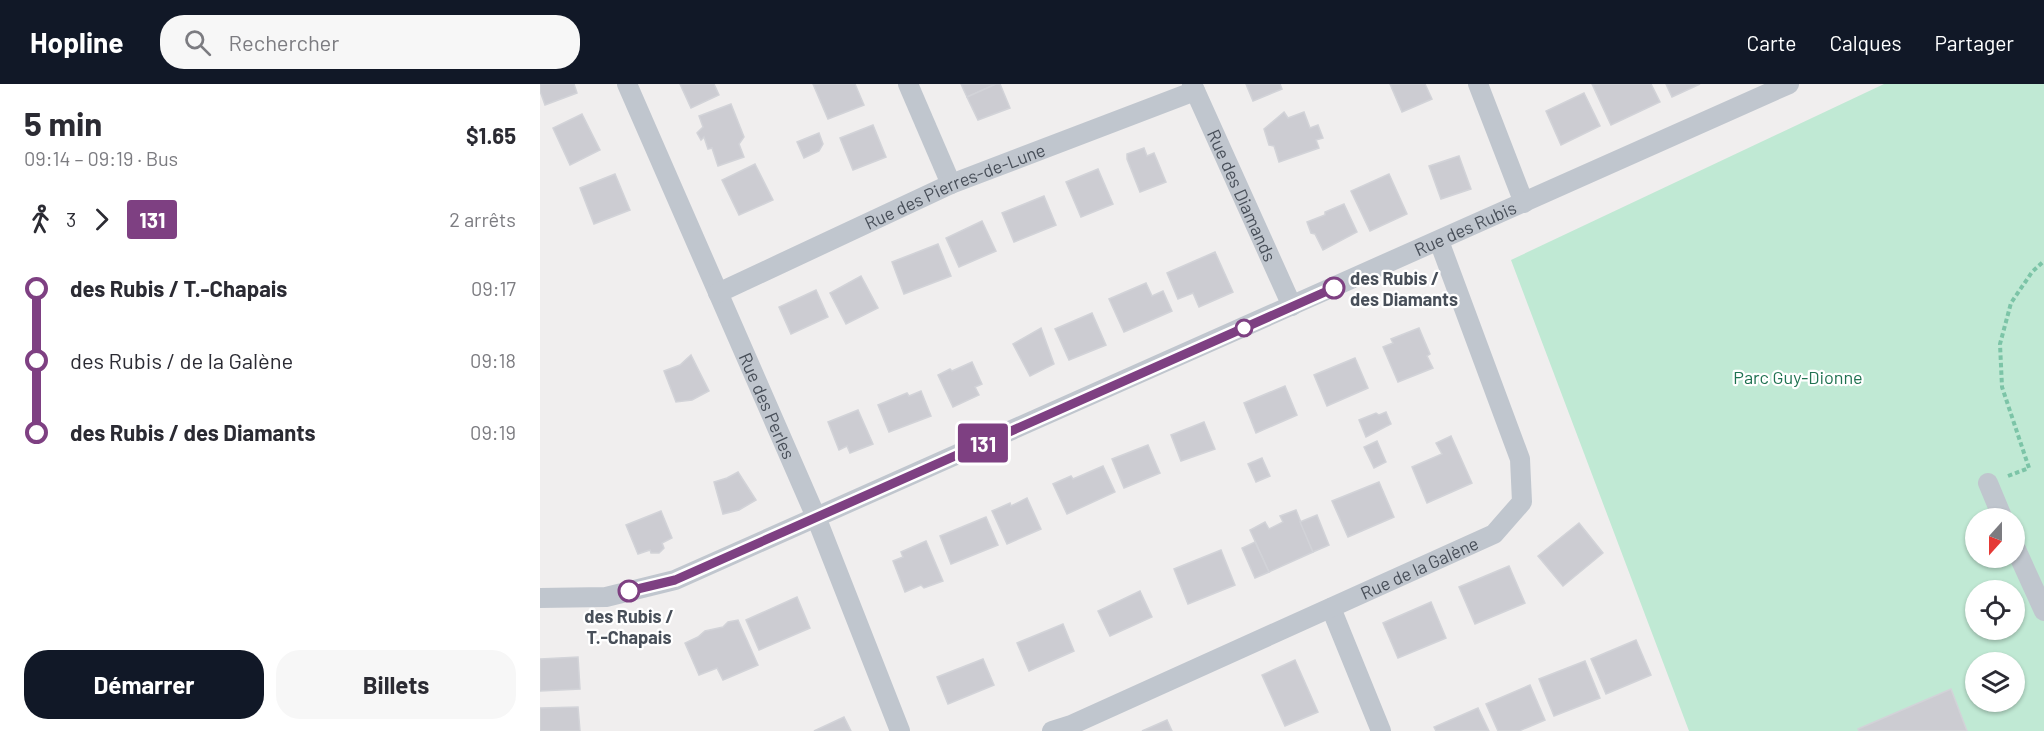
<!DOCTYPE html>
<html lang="fr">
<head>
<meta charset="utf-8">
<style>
  :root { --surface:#fff; --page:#f7f7f7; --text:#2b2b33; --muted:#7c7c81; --accent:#111827 }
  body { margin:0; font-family:Barlow,sans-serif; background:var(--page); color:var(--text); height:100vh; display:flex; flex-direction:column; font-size:22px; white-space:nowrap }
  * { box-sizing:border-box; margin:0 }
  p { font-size:20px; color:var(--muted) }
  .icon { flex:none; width:33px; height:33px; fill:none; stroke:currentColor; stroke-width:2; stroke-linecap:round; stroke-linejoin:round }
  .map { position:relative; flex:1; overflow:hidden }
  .details { display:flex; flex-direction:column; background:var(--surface); width:540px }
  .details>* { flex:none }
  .badge { padding:0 12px; border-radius:4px; font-size:21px; line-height:39px }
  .needle { width:39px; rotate:201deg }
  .buttons { position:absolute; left:1425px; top:424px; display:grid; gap:12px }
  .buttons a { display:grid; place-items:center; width:60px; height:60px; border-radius:50%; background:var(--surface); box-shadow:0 2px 4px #0004; font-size:30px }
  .map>.badge { position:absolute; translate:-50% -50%; box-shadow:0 0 0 3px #fff }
  .legs { display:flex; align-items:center; gap:9px; height:66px; padding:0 24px; font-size:20px }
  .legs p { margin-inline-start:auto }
  .head { display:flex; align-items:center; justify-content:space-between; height:102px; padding:0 24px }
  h1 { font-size:33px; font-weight:700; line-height:45px }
  .button { display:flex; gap:12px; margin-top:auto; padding:12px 24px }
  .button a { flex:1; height:69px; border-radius:24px; background:var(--accent); color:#fff; font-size:24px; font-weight:700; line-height:69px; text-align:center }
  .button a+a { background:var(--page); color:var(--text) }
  ul { padding:0 24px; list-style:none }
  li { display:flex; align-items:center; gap:21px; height:72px; font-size:22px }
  li i { display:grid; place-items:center; width:9px; height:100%; margin:0 8px; background:currentColor }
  li i::after { content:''; width:15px; height:15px; margin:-8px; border:4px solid; border-radius:50%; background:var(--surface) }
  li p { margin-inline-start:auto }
  li:first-child i { background:linear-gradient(#0000 50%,currentColor 0) }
  li:last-child i { background:linear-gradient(currentColor 50%,#0000 0) }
  header { display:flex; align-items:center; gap:36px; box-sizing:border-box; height:84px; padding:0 30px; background:var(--accent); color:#fff }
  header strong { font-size:28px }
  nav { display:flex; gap:33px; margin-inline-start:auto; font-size:21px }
  .search { width:420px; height:54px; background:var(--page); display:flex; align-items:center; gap:15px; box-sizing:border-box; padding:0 21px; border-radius:24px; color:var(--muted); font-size:22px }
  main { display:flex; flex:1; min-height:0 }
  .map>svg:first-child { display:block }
</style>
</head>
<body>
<header>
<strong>Hopline</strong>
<div class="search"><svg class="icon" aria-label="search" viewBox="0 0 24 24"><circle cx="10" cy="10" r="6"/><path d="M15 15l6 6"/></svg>Rechercher</div>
<nav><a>Carte</a><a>Calques</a><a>Partager</a></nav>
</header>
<main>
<section class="details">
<div class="head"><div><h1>5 min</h1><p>09:14 – 09:19 · Bus</p></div><b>$1.65</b></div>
<div class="legs"><svg class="icon" aria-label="walk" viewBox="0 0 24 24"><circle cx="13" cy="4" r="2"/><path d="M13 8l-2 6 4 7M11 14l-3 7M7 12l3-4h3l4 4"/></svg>3<svg class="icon" aria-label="forward" viewBox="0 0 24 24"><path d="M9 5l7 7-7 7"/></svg><b class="badge" style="background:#7e4082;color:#fff">131</b><p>2 arrêts</p></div>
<ul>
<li><i style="color:#7e4082"></i><b>des Rubis / T.-Chapais</b><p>09:17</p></li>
<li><i style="color:#7e4082"></i><span>des Rubis / de la Galène</span><p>09:18</p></li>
<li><i style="color:#7e4082"></i><b>des Rubis / des Diamants</b><p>09:19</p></li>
</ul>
<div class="button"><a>Démarrer</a><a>Billets</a></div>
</section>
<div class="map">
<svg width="1504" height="647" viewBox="0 0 1504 647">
  <rect width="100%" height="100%" fill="#f0eeee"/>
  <path fill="#c0e9d4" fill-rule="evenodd" d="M1344,0H1504V647H1149L971,176ZM1436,435H1474V474H1436ZM1436,507H1474V546H1436ZM1436,579H1474V618H1436Z"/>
  <g fill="#ccccd2" stroke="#d2d3d8" stroke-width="1.5">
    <polygon points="0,0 34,0 37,9 5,21 0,7"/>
    <polygon points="140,0 174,0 179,11 151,24"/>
    <polygon points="273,0 315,0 324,21 288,35"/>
    <polygon points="421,0 456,0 427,13"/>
    <polygon points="456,0 460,0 470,24 438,36 427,13"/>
    <polygon points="706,0 740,0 742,5 713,17"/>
    <polygon points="850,0 885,0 892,15 862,28"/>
    <polygon points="1052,0 1111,0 1120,18 1071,41"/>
    <polygon points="1126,0 1160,0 1132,13"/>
    <polygon points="1044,9 1060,42 1021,61 1006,27"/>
    <polygon points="191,20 204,53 199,60 204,73 178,82 172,64 168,65 164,53 161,56 157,49 163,43 159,32"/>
    <polygon points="744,28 748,34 764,28 770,44 778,41 783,54 776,56 779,64 739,78 734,62 729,61 724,45"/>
    <polygon points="42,30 60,66 30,81 13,44"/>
    <polygon points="333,41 346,73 313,86 300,54"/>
    <polygon points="279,49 283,60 279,67 264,74 257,58"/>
    <polygon points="604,64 607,72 614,69 626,98 600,108 587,75 587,70"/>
    <polygon points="919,72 931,105 901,115 889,82"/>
    <polygon points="215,80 233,116 199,131 182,96"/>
    <polygon points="558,85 573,120 541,133 526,98"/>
    <polygon points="75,90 90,126 54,140 40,104"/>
    <polygon points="849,90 867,130 830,147 811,107"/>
    <polygon points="504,112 516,141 474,158 462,129"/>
    <polygon points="804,120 817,148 783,166 775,150 771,149 767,138 785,131 785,128"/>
    <polygon points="442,137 456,167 419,183 406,154"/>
    <polygon points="398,160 411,192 364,210 352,178"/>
    <polygon points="675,168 693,208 659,223 653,209 638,215 627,189"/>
    <polygon points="321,192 338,224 306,240 290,209"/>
    <polygon points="606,199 612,212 623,207 632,227 584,248 569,215"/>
    <polygon points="276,206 288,233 251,250 239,223"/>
    <polygon points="552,229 566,261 529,276 515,245"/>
    <polygon points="501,244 514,280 490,292 473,260"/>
    <polygon points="879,244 890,270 887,272 893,284 858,298 843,263 853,259 851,255"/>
    <polygon points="151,271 169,307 152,316 136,318 124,287 140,281"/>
    <polygon points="815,274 828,304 787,322 774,291"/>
    <polygon points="432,278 442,300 435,303 439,311 413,323 398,291 410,285 412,287"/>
    <polygon points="745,302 757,331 716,349 704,319"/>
    <polygon points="381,307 391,332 349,348 338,321 367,309 369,312"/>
    <polygon points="318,326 333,360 310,369 307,362 299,366 288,338"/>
    <polygon points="846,328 851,340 826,353 819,336 836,329 839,331"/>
    <polygon points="664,338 675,365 641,377 631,351"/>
    <polygon points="911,352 932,399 887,419 872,383 902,370 896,359"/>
    <polygon points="837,357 846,378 834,384 824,363"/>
    <polygon points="608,361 620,389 584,404 572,375"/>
    <polygon points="722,374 730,392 716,398 708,380"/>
    <polygon points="563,382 575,408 527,430 513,400 531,392 533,395"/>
    <polygon points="198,388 216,416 199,426 183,430 174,398 187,394"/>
    <polygon points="839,398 854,433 808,453 792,417"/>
    <polygon points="487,414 501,445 467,460 452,427 470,419 471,422"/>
    <polygon points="756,426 773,468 729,488 710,446 725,438 729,445 743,438 740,432"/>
    <polygon points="121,427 132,454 122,459 124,464 119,469 111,469 110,466 98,470 86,441"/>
    <polygon points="777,431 789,461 773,468 760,438"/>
    <polygon points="446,433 458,461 411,480 400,452"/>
    <polygon points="1039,439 1063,469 1023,502 998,472"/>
    <polygon points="386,457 403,497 384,504 381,501 365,508 353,477 363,473 361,468"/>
    <polygon points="715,458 729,488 715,494 702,464"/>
    <polygon points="681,466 695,501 648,520 634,485"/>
    <polygon points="969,482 985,519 935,540 919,503"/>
    <polygon points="600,507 612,533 570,552 558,527"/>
    <polygon points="257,513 270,544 219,566 206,536"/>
    <polygon points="891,518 906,554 858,574 843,539"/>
    <polygon points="198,536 218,581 183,596 177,584 159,591 145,559 158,553 165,547 183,543 188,538"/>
    <polygon points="523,540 534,567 489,587 477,559"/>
    <polygon points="1096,556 1111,591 1066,610 1051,575"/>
    <polygon points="38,573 40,605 0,607 0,575"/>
    <polygon points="443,575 454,601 408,620 397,593"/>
    <polygon points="755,576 778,628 745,642 722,591"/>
    <polygon points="1045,577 1060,614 1014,632 999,595"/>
    <polygon points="990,601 1005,636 979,647 958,647 946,620"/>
    <polygon points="1411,605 1427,647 1319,647 1318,645"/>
    <polygon points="38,623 40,647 0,647 0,624"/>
    <polygon points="938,624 949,647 896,647 894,643"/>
    <polygon points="304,633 311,647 274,647"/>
    <polygon points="627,636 632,647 602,647"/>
  </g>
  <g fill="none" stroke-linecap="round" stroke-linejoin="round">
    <polyline stroke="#7cc4a7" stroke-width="4" stroke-dasharray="4.5 3" stroke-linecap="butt" points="1468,392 1489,384 1462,303 1460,260 1471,219 1492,188 1504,177"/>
    <g stroke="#c0c6ce" stroke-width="20">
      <path id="s1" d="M87,0L276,433L360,647"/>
      <polyline points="368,0 411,100"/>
      <path id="s2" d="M652,0L752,222"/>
      <polyline points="938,0 984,119"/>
      <path id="s3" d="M178,209L411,100L655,7"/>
      <polyline points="1448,399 1463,435"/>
      <polyline points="1474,461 1504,527"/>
      <path id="s4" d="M0,514L66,513L135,496L1249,0"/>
      <polyline points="791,524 841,647"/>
      <path id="s5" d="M512,647L531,641L954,450L982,418L980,375L899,157"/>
    </g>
  </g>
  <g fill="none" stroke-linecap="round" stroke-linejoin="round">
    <g stroke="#fff" stroke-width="14">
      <polyline id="line-1" points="89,507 135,496 794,204"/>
    </g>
    <use href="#line-1" stroke="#7e4082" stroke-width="9"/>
  </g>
  <g fill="#fff" stroke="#7e4082" stroke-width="3">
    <circle cx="794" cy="204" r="10"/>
    <circle cx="704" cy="244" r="8"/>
    <circle cx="89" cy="507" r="10"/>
  </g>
  <g text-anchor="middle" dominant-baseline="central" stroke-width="4.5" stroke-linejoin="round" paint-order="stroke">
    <g font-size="18" fill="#484f59" stroke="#fff">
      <text stroke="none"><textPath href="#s3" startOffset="260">Rue des Pierres-de-Lune</textPath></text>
      <text stroke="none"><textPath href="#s2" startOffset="122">Rue des Diamands</textPath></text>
      <text stroke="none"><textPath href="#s4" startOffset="1002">Rue des Rubis</textPath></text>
      <text stroke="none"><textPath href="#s1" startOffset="351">Rue des Perles</textPath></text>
      <text stroke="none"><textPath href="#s5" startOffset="402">Rue de la Galène</textPath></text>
    </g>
    <g font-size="18" font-weight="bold" fill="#484f59" stroke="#fff" text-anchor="start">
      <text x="810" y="194">des Rubis /<tspan x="810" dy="21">des Diamants</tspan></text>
      <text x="89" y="532" text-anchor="middle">des Rubis /<tspan x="89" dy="21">T.-Chapais</tspan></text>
    </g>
    <g font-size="18" fill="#207251" stroke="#fff">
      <text x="1258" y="293">Parc Guy-Dionne</text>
    </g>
  </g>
</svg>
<div class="buttons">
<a><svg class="needle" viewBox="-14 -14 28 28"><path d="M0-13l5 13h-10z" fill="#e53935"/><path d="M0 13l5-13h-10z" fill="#7c7c81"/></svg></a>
<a><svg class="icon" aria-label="locate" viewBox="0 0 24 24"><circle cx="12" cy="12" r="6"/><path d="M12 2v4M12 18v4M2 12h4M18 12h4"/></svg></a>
<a><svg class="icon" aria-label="layers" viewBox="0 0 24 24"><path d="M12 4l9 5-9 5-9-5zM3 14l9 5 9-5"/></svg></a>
</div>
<b class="badge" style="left:443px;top:359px;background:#7e4082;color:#fff">131</b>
</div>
</main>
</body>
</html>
